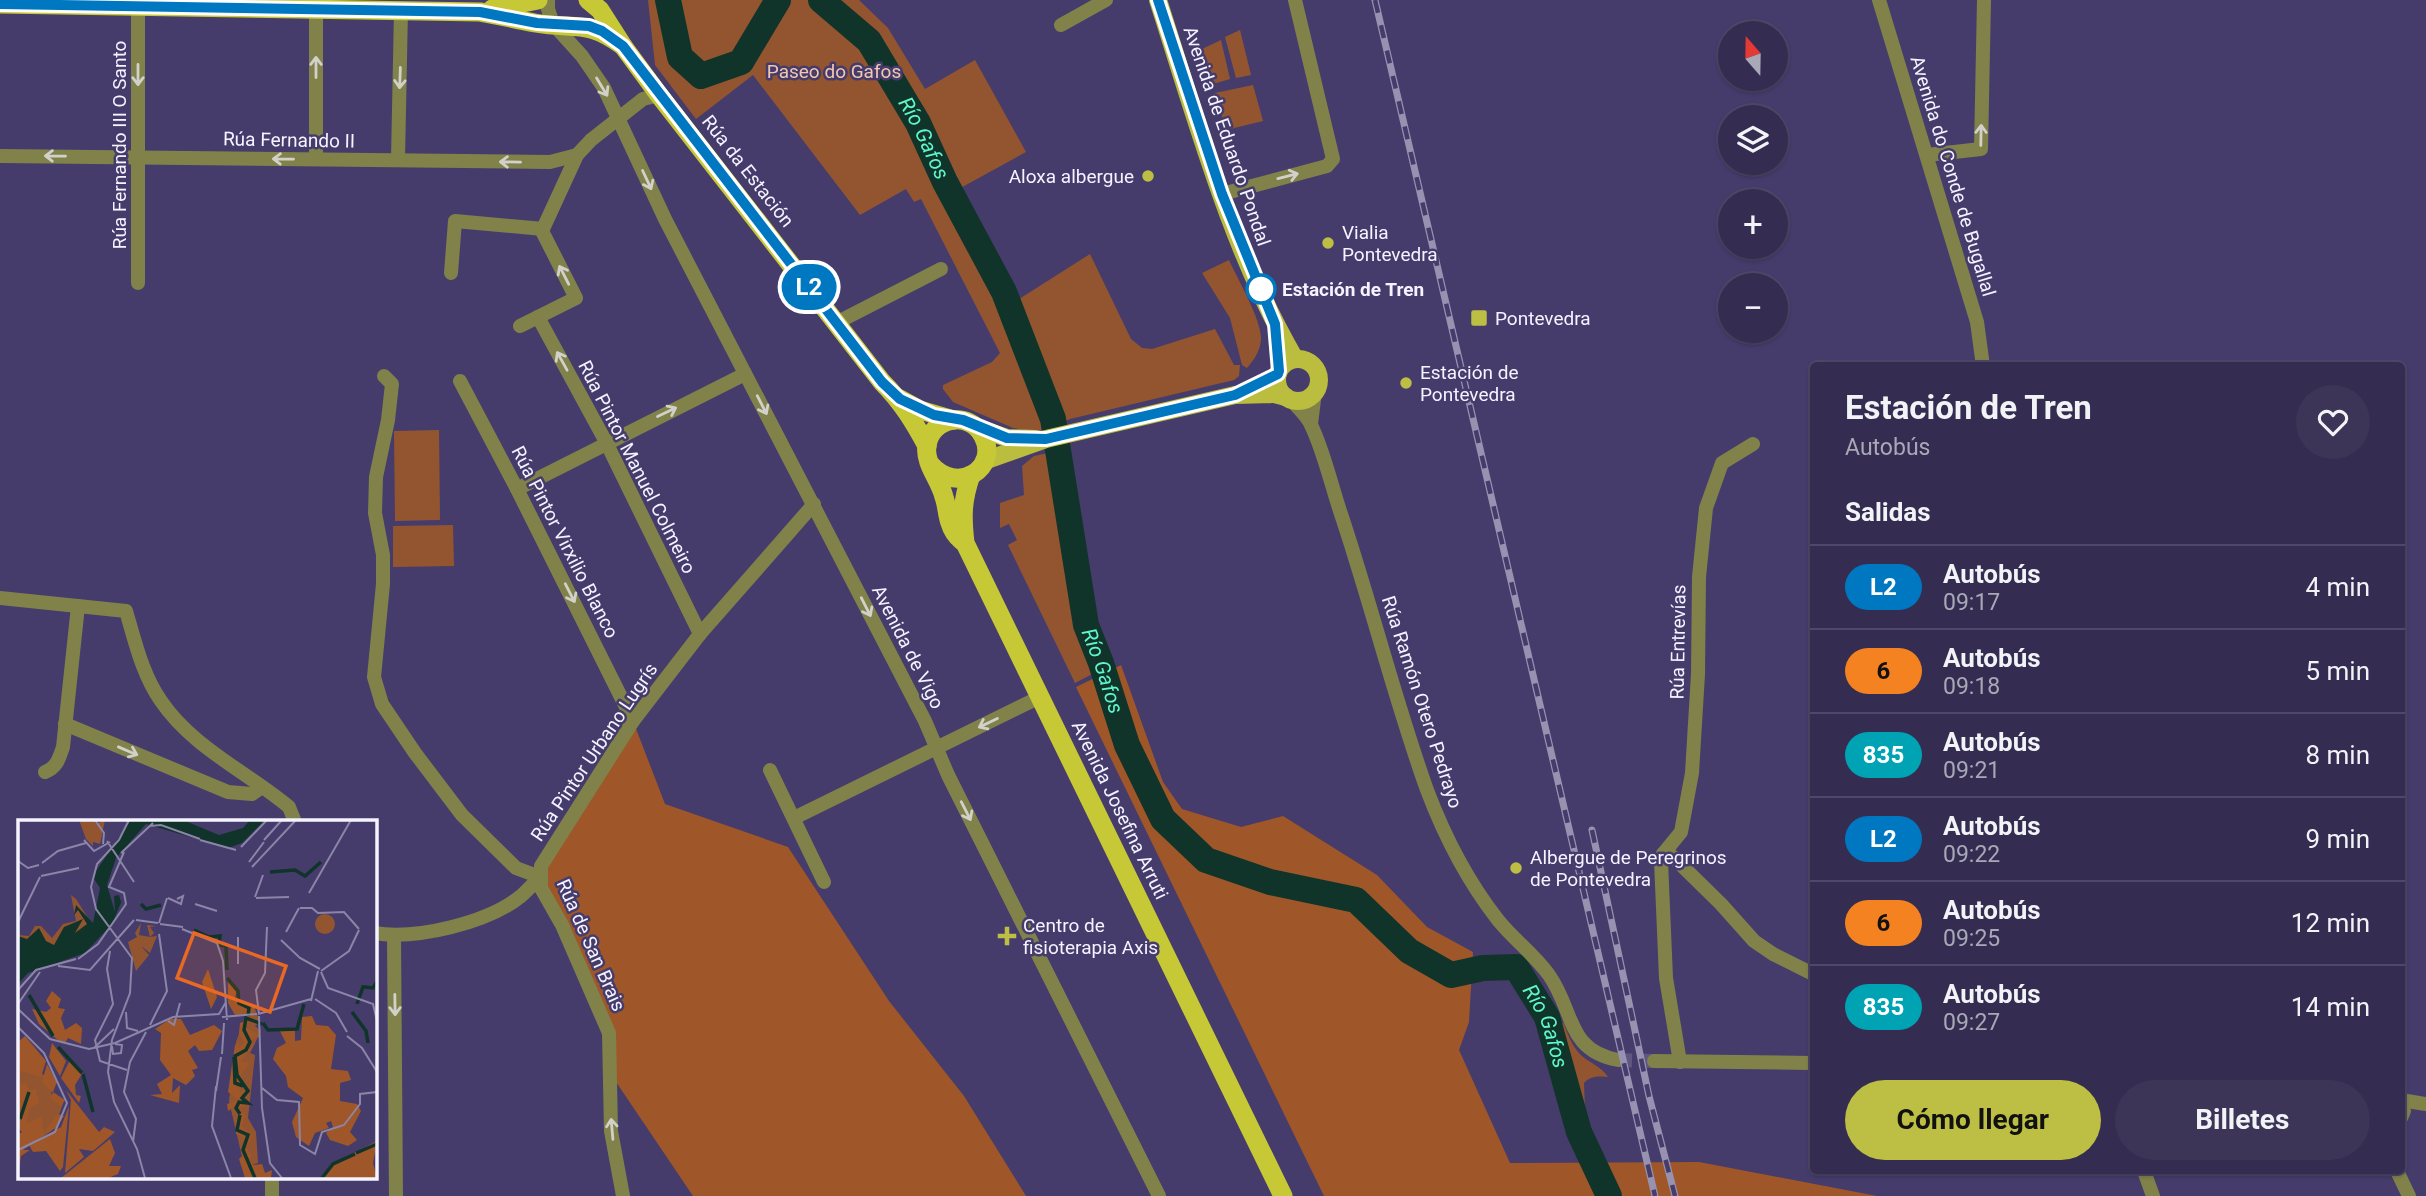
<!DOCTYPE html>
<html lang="es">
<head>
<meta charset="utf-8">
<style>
  :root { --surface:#342d51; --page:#3c3558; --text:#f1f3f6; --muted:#a9a8b7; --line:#4e4968; --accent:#bcbf43 }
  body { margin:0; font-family:Roboto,sans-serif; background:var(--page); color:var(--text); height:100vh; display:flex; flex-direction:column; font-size:26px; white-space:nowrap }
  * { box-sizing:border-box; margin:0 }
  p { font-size:23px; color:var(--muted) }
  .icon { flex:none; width:38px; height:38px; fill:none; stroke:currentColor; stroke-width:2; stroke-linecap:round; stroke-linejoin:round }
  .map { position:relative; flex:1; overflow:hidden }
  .side { position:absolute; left:1810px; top:362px; width:595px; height:812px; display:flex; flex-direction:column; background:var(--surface); border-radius:7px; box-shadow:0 2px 5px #0004,0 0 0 2px var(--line) }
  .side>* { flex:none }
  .badge { padding:0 14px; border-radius:23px; font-size:24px; line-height:46px }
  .needle { width:46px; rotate:340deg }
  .tools { position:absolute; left:1718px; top:21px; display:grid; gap:14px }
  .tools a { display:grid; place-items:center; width:70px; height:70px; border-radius:50%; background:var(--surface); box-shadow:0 2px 5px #0004,0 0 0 2px var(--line); font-size:35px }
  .map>.badge { position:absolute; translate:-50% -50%; box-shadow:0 0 0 4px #fff }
  h2 { padding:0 35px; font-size:26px; line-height:63px }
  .round { display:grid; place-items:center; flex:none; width:74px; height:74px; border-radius:37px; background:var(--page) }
  .summary { display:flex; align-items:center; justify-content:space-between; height:119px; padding:0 35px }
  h1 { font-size:33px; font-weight:700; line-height:52px }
  .button { display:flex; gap:14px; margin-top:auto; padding:14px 35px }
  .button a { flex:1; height:80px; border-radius:42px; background:var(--accent); color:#111; font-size:28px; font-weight:700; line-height:80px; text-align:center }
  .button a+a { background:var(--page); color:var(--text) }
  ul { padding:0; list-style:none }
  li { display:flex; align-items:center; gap:21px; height:84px; padding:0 35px; border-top:2px solid var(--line) }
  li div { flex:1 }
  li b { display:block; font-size:26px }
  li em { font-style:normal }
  li .badge { min-width:77px; font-weight:700; text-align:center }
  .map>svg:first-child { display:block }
</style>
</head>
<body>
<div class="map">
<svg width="2426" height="1196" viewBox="0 0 2426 1196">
  <rect width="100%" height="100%" fill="#453c6c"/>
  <g fill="#935530">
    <polygon points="648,0 859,0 888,28 925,89 975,60 1026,152 955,191 1016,301 1090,254 1131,339 1142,348 1152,349 1215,329 1234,365 1240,365 1239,376 1234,380 1070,419 1038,432 1013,428 953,402 943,389 943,385 992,362 1000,353 921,199 914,202 906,189 860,215 753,75 696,119 655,65"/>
    <polygon points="1240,30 1251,75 1236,78 1225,37"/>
    <polygon points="1221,40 1230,79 1213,84 1202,49"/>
    <polygon points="1253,85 1263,121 1226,130 1215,93"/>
    <path d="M1229,260C1237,278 1261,319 1261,338C1261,349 1255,359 1247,368L1242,365L1230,318L1202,273Z"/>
    <polygon points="439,430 440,520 395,521 394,431"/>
    <polygon points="1053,452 1080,617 1100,670 1075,683 1008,545 1017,540 1009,524 1000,528 1000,503 1024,495 1022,466 1034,456"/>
    <polygon points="453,525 454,566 393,567 393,526"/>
    <path d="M1563,1022C1568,1034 1572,1047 1582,1056C1591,1064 1601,1066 1608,1077C1599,1076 1590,1076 1584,1083L1585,1111L1605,1182L1593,1188L1552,1061V1046Z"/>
  </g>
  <g fill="#9f5729">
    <polygon points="1121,665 1163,782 1182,809 1241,827 1283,816 1377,875 1427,927 1473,952 1469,1022 1459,1050 1510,1163 1699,1162 1877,1196 1324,1196 1076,687"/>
    <polygon points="633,721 665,804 788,847 889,1001 964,1096 1026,1196 693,1196 610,1073 609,1033 540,877"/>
  </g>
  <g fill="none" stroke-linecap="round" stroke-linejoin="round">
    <g stroke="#11342a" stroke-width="26">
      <polyline points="668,0 680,57 701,76 741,62 778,0"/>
      <path id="s1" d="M821,0L869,41L918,123L945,182L1004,292L1053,419L1086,625L1101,663L1127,745L1163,819L1206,860L1270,882L1356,900L1409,951L1451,975L1483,968L1516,967L1547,1017L1579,1132L1609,1196"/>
    </g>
    <polyline stroke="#5f5782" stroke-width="14" stroke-dasharray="14 7" stroke-linecap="butt" points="1618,1060 1654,1061"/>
    <g stroke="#80824a" stroke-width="14">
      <polyline points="548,0 548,9 553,24 582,56 604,88 665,219 925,721 948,775 1159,1196"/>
      <polyline points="138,7 138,283"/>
      <polyline points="316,10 316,159"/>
      <polyline points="1061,25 1106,0"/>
      <polyline points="1927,155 1981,149 1984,0"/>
      <polyline points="0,156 550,162 577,155"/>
      <polyline points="398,159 401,10"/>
      <polyline points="1222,194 1327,166 1333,159 1295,0"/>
      <polyline points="451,273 455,221 543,229"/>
      <polyline points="538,317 606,442 700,634"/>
      <polyline points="836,323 941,269"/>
      <polyline points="520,326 576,298 542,231 577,155 591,140 643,99 659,95"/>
      <polyline points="384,376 392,384 388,420 376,477 375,513 383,555 383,584 374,677 382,704 415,753 462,815 516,868 540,877"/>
      <polyline points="460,381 517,489 633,721"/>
      <path d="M1291,400C1298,408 1307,416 1311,425C1323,449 1331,484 1340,511C1371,603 1394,698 1427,790C1444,835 1469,883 1498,920C1514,940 1534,954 1549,975C1575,1012 1566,1050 1618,1060"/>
      <polyline points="1311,424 1315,392"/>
      <polyline points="517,489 745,374"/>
      <path d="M0,598L126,611C135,641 142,674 161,701C192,747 247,772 289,807L295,822"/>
      <polyline points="65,724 228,792 252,794 262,787"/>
      <polyline points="770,770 824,882"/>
      <path d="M45,772C57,767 59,759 63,747L78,606"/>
      <polyline points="794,818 1040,697"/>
      <polyline points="1663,854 1672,856 1721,904 1754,941 1773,954 1813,974"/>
      <path d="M374,933C416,940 488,923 521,896C528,890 534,883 540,877"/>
      <polyline points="394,936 396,1196"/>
      <polyline points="1654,1061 1813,1063"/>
      <polyline points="1680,1062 1666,978 1661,861 1663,854 1681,832 1692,773 1698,674 1699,577 1706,508 1722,463 1753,444"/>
      <polyline points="2401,1100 2426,1104"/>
      <polyline points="2401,1104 2404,1111 2401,1118"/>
      <polyline points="2397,1171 2409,1196"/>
      <polyline points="272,1177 272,1196"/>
      <polyline points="623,1196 611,1131 609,1033 562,925 541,888 541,866 633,721 700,634 814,504"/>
    </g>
    <g stroke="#80824a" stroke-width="14">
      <polyline points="1879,0 1977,322 1983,366"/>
      <polyline points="2144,1171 2153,1196"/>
    </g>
    <g stroke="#babd3d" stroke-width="18">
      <path d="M1158,0C1197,121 1231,249 1295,359"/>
      <circle cx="1298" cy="380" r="21"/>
      <polyline points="978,428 1007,438 1035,439"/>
      <polyline points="984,461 1046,439 1235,395 1274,394 1286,397"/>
    </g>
    <g stroke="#c6c836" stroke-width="19">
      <path d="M588,0L600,10L623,46L659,95L882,382C902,402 914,422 927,446"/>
      <path d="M0,4L480,12C499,15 517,20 535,23C575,30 587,19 623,46"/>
      <polyline points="492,9 538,0"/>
      <polyline points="900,399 920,410 954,420"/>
      <path d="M930,464C957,496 1000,468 983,436C970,410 931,417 927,446C924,463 940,480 944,497C947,505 947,515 950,523C952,530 956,536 962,541"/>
      <path d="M971,475C962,501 962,516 965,543L1283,1196"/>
    </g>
    <g stroke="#9892b1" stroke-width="7">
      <g id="rail">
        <polyline points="1375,0 1655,1196"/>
        <polyline points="1592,830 1649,1096 1675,1196"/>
      </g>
    </g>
    <use href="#rail" stroke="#453c6c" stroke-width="4.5" stroke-dasharray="13" stroke-linecap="butt"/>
  </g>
  <defs><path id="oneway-shaft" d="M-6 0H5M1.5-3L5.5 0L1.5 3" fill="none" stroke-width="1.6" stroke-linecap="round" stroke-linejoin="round" transform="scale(1.75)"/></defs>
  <g stroke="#d1d1c9">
    <use href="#oneway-shaft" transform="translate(316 67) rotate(-90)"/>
    <use href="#oneway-shaft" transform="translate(138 75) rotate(90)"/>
    <use href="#oneway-shaft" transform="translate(400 78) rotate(92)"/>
    <use href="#oneway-shaft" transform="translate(602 87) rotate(59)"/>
    <use href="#oneway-shaft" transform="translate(1981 135) rotate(-89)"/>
    <use href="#oneway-shaft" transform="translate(55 156) rotate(-179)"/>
    <use href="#oneway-shaft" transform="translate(283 159) rotate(-179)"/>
    <use href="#oneway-shaft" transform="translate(510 162) rotate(-179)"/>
    <use href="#oneway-shaft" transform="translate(1288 176) rotate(-14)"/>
    <use href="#oneway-shaft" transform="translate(647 180) rotate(65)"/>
    <use href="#oneway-shaft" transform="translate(564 275) rotate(-117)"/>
    <use href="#oneway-shaft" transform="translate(562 361) rotate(-119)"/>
    <use href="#oneway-shaft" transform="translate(762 405) rotate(63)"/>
    <use href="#oneway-shaft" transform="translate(667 412) rotate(-26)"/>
    <use href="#oneway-shaft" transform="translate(570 593) rotate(63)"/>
    <use href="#oneway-shaft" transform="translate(866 607) rotate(63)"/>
    <use href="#oneway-shaft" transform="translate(988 723) rotate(154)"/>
    <use href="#oneway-shaft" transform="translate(128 751) rotate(23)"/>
    <use href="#oneway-shaft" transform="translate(966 811) rotate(63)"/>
    <use href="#oneway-shaft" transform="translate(395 1005) rotate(89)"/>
    <use href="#oneway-shaft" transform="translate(612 1129) rotate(-95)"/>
  </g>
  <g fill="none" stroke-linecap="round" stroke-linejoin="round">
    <g stroke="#fff" stroke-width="16">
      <polyline id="line" points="0,4 480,12 537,23 589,26 602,31 623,46 882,382 900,399 934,415 963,420 1007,438 1046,439 1235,395 1278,374 1279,371 1275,324 1222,194 1158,0"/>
    </g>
    <use href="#line" stroke="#0078c1" stroke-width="10"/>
  </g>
  <g fill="#bcbf43" stroke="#453c6c" stroke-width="2.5">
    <circle cx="1148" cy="176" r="7"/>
    <circle cx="1328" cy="243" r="7"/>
    <rect x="1470" y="309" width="18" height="18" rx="3.5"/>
    <circle cx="1406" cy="383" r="7"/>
    <circle cx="1516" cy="868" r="7"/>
    <path d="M1003.5 925.5h7v7h7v7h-7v7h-7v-7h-7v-7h7z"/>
  </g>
  <circle fill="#fff" stroke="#0078c1" stroke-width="3.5" cx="1261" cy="289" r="14"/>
  <g text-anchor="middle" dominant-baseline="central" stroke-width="5" stroke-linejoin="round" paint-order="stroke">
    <g font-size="19" fill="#f1c7b0" stroke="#453c6c">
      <text x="834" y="71">Paseo do Gafos</text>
    </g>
    <g font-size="19" fill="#f4f3ff" stroke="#453c6c">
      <text transform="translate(1227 136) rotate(71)">Avenida de Eduardo Pondal</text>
      <text transform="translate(289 140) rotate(1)">Rúa Fernando II</text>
      <text transform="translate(119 145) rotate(-90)">Rúa Fernando III O Santo</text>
      <text transform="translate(748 171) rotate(52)">Rúa da Estación</text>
      <text transform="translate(1953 176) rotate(73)">Avenida do Conde de Bugallal</text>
      <text transform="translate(637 467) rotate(63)">Rúa Pintor Manuel Colmeiro</text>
      <text transform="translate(565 542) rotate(63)">Rúa Pintor Virxilio Blanco</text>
      <text transform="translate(1678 642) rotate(-89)">Rúa Entrevías</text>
      <text transform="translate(908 647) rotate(63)">Avenida de Vigo</text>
      <text transform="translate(1422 702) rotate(72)">Rúa Ramón Otero Pedrayo</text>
      <text transform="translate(594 752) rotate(-56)">Rúa Pintor Urbano Lugrís</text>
      <text transform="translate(1120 810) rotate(64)">Avenida Josefina Arruti</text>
      <text transform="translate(591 945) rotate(66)">Rúa de San Brais</text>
    </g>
    <g font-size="19" fill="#f4f3ff" stroke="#453c6c" text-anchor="start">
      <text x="1134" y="176" text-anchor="end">Aloxa albergue</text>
      <text x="1342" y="232">Vialia<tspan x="1342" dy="22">Pontevedra</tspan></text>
      <text x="1495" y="318">Pontevedra</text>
      <text x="1420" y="372">Estación de<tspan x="1420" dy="22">Pontevedra</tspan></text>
      <text x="1530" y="857">Albergue de Peregrinos<tspan x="1530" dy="22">de Pontevedra</tspan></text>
      <text x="1023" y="925">Centro de<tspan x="1023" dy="22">fisioterapia Axis</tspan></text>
    </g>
    <g font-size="19" font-weight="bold" fill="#f4f3ff" stroke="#453c6c" text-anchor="start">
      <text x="1282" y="289">Estación de Tren</text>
    </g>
    <g font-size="21" font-style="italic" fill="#5ff6ca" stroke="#453c6c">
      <text stroke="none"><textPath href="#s1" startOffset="175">Río Gafos</textPath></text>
      <text stroke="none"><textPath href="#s1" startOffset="742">Río Gafos</textPath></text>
      <text stroke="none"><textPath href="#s1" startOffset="1372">Río Gafos</textPath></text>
    </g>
  </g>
  <g transform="translate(18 820)">
    <rect width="359" height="359" fill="#453c6c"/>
    <path d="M61,0H77L78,4L87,0L82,24L75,22V26L68,19ZM53,75L58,79L77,109L0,141V115L11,116L17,106H23L34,118L45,104L58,101ZM297 104a10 10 0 1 1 20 0a10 10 0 1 1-20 0ZM123,103L121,115L132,117L129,105L138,106L132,107L136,113L132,117L139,116L132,133L123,126L131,135L118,151L110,122L119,117L117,113ZM221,173L224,183L236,186L242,202L237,206L243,211L232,233L237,235L230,298L238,312L240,343L234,345H244L247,354L229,358L211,281L218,222L227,197ZM0,237L29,257L34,275L43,285L46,281L39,300L25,314L6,305L0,309Z" fill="#935530"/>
    <path d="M190,149L199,177L193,189L184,162ZM210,160L219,169L217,178L236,186V194L217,195L210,183ZM34,171L43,179L40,188L47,189L43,198L47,210L58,203L64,208L63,224L50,218L47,223L40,220L21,204L14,189L28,192L33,188L28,181ZM294,196L298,205L310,206L318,215L313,249L330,251L333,260L322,263V281L339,284L343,291L332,312L339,320L330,326L312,320L308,313L315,307L313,301L308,303L311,308L297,313L291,326L278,317L274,302L285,278L270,267L268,256L255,239L259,228L268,223L262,211L277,209V221L283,220L284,197ZM239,197L235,199L238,204L231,200L228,208L243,216L233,220L229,231L238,223L223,241L232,243L223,254L227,266L221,269L222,273L229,268L226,278L231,285L221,288L228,296L223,306L235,316L228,327L234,336L230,338L235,345L244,344L247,353L254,350L253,358H227L221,339L227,333L225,317L218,314L217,300L222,297L216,287L210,291L209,284L221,280L210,272L217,225L220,222L221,228L226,222L221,213L222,203ZM152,199H163L172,215L196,205L204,211L194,230L181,231L177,225L170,231L180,248L174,250L177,256L168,265L155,258L154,273L162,265L161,283L132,275L144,274L139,264L153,255L142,240L143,213L137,209ZM7,216L28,241L23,257L0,250V222ZM34,223L48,241L42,256L31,237ZM52,240L64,254L57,265L58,275L63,276L61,283L43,258ZM29,244L39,262L35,272L47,280L43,286L32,278L35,273L24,262ZM8,264L11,270L18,269L21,283L11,289L9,304L23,296L26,313L40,294L46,296L39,307L5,330H12L3,336L0,358V315L4,312L0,308V265ZM48,270L81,312L86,307L97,312L75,331L61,329L66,337L47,353L53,280ZM51,286L45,347L42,351L28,331L15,332L11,325L43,307ZM92,319L97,333L91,346H103L100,354L90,358H43ZM359,321L355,343L359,358H304L317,343Z" fill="#9f5729"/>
    <path d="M113,0H165L201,15L225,8L232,0H247L224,23L210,28L128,4L98,38L89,65L97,92L96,76L101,75L103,82L105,78L94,104L67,133L10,153L0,164V116L9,119L21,108L28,121L36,125L46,107L65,99L57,113L69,104L60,90L56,95L58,85L75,103L82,68L76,59L78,51Z" fill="#11342a"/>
    <path fill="none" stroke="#11342a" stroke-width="3.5" d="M252,52L277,50L287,56L303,42M123,84L128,89L143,85M176,110L191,117L202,116L201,125L208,126L209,150M209,158L220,171L221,183L231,188L230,196M11,175L35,216M339,184L345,167L355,168L359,161M334,192L348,211L350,223M245,203L250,210L279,209L286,184M40,227L64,253M216,237L217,263L225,266M65,254L75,292M222,294L218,288L221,282L230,283L224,278L230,271L219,255L217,236L228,230L232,222L226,210L228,198L244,204M222,295L219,310L230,315L225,330L237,358M2,299L11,272M338,333L359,324M304,358L315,344L337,334"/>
    <path fill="none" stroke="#8b85a7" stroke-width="2" d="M77,0L86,13L85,24M111,0L101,20L79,44L73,67L78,89L114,138L112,173L94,220L90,252L96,282L119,329L127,358M132,6L143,5L182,19M66,20L76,31L92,22M182,20L218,30M246,20L264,0M89,21L116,62M223,27L249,0M103,33L135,3M0,41L10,48L21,45M231,42L246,22M24,43L40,31L68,23M234,47L278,0M23,56L61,48M291,73L333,0M237,77L245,55M150,78L163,84L165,76L159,79M238,78L271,77M177,84L199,91M282,88H294L300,93L326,92L341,109M118,100L140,103M0,102L22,57M141,103L149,78M142,104L165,107M164,109L199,123L205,141L209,200M268,112L281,88M220,117V144M263,120L282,138L302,149M92,131L89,149L95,184L77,220L82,241L109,250M60,139L80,124L108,84L106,73L91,67L106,32M40,146L72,150L116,100M303,151L331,131L341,110M303,152L310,168L355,184L359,201M0,170L18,150L58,139M297,179L318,193L329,212M293,181L300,151M0,184L22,152M0,189L32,219L71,229L97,223L155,197L201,194L208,182M108,192L109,208L120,211M240,194L293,179M241,194L238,170L247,153L249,107M241,196L244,288L252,343L264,358M204,197L239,194M150,201L156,205L162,183M132,205L149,171L141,114M0,207L26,233L49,283L37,312L0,330M329,216L344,228L359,252M94,226L95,234L103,233L104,225L97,224M76,228L96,209M204,234L206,203M198,266L194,306L213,358M244,268L259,280L281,282L282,325L297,334L304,312L326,305L342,284V274L359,272M198,271L203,237M115,322L118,299L106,272L112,242L128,212"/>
    <path fill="#e96824" fill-opacity="0.15" stroke="#e96824" stroke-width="3.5" d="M176,113L268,146L252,192L159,158Z"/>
    <rect width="359" height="359" fill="none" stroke="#f4f3ff" stroke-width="3.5"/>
  </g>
</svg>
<div class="tools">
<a><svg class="needle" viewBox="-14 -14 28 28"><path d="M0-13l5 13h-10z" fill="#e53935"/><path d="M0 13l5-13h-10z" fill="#a9a8b7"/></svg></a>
<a><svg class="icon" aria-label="layers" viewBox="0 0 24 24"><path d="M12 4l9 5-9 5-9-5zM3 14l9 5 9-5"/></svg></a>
<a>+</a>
<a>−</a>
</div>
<b class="badge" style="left:809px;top:287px;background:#0078c1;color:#fff">L2</b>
<section class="side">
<div class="summary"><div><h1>Estación de Tren</h1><p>Autobús</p></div><a class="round"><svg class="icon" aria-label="heart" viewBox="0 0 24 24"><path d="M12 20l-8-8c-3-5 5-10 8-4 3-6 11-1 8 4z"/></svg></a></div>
<h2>Salidas</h2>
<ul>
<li><span class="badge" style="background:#0078c1;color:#fff">L2</span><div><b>Autobús</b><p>09:17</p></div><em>4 min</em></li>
<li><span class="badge" style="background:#f58220;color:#111">6</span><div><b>Autobús</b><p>09:18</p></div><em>5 min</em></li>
<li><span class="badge" style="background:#00a3b4;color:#fff">835</span><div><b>Autobús</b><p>09:21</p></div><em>8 min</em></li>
<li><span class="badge" style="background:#0078c1;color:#fff">L2</span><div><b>Autobús</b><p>09:22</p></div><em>9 min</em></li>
<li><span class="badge" style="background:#f58220;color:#111">6</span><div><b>Autobús</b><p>09:25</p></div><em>12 min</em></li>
<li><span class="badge" style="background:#00a3b4;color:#fff">835</span><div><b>Autobús</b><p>09:27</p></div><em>14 min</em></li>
</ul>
<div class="button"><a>Cómo llegar</a><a>Billetes</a></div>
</section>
</div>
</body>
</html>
